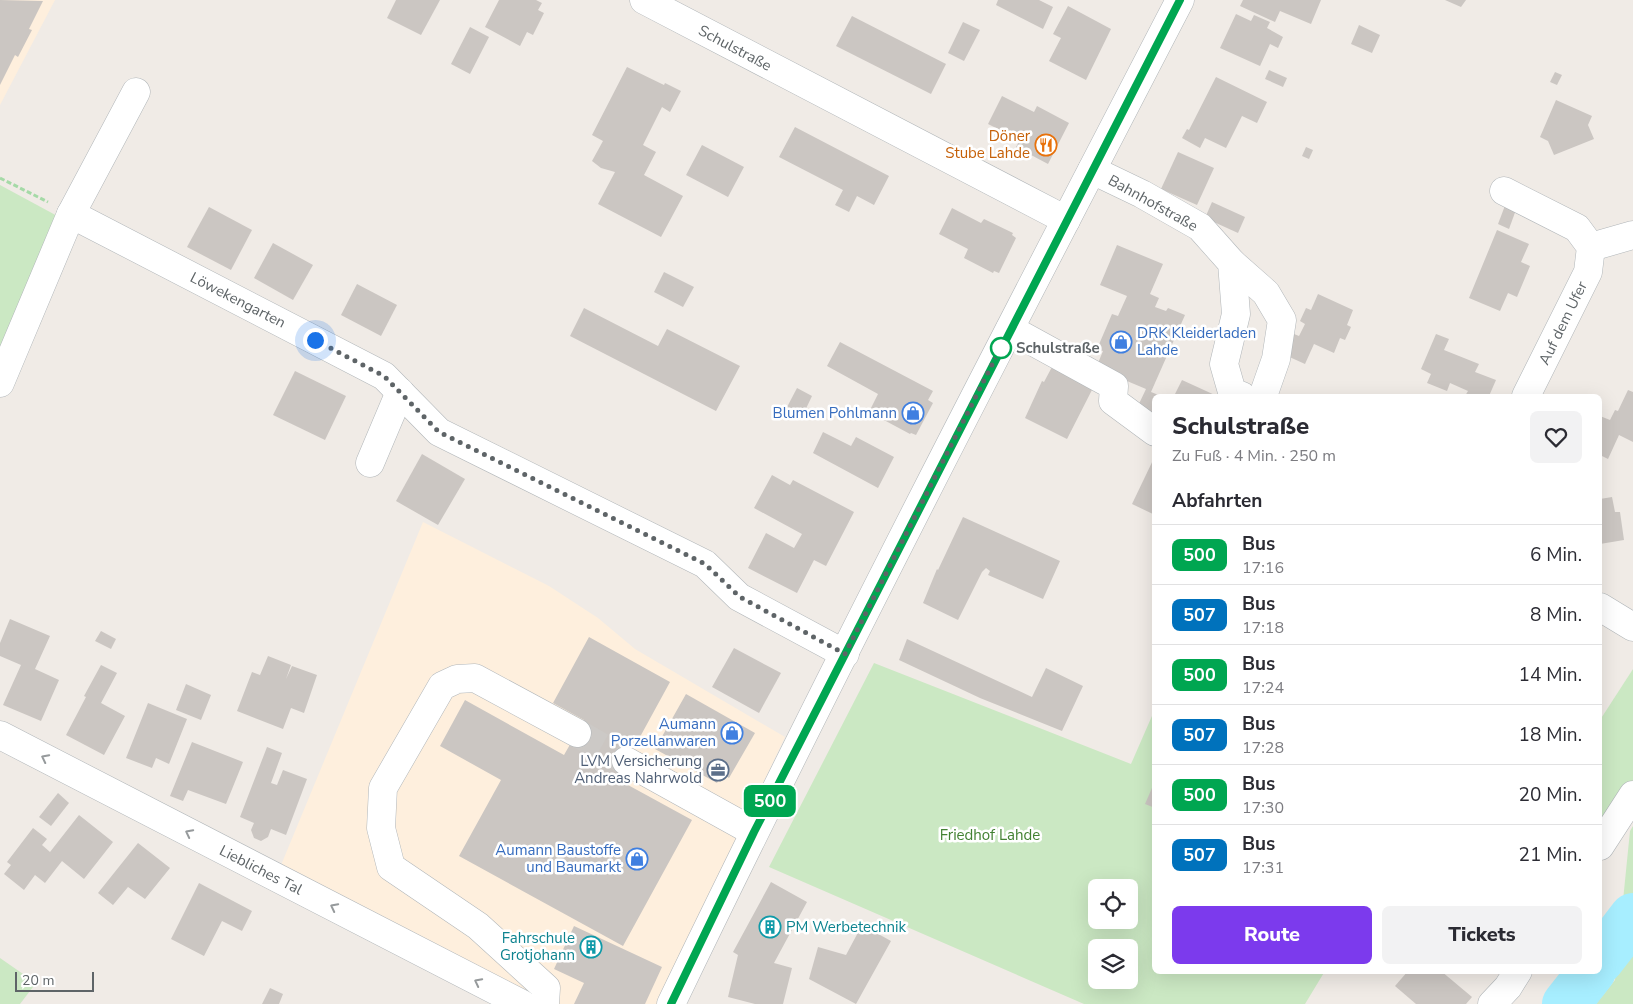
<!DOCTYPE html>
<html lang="de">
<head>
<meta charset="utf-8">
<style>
  :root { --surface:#fff; --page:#f2f2f3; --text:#2b2b33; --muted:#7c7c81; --line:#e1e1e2; --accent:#7c3aed }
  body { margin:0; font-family:"Nunito Sans",sans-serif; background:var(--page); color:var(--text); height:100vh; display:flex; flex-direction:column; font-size:19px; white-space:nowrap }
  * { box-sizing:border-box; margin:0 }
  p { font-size:16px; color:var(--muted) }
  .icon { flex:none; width:28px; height:28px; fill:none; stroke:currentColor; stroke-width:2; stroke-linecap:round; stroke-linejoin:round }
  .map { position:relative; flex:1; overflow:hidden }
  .drawer { position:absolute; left:1152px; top:394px; width:450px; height:580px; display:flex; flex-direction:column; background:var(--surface); border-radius:8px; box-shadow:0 5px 20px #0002 }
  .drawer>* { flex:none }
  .badge { padding:0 10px; border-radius:8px; font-size:18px; line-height:32px }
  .fabs { position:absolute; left:1088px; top:879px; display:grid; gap:10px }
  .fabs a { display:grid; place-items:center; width:50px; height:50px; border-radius:8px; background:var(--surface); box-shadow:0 5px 20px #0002; font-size:25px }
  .scale { position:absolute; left:15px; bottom:12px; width:79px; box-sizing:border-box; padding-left:5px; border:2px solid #5e6467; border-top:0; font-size:14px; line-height:18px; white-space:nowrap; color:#5e6467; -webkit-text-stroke:4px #fff; paint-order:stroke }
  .you { position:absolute; width:25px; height:25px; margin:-12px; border:4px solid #fff; border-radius:50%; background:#1a73e8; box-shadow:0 0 0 8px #1a73e833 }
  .map>.badge { position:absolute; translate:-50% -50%; box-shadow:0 0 0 2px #fff }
  h2 { padding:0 20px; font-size:19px; line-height:45px }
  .round { display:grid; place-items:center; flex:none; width:52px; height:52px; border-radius:8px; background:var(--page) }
  .summary { display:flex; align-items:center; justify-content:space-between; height:85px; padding:0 20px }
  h1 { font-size:24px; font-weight:800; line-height:38px }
  .cta { display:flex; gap:10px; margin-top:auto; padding:10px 20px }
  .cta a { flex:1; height:58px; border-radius:8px; background:var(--accent); color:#fff; font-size:20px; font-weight:800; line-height:58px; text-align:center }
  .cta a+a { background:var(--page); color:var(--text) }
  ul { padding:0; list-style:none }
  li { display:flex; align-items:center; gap:15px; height:60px; padding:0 20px; border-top:1px solid var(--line) }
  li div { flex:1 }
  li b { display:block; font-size:19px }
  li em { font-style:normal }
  li .badge { min-width:55px; font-weight:700; text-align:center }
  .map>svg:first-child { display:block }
</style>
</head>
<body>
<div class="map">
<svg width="1633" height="1004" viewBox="0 0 1633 1004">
  <rect width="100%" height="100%" fill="#f0ebe6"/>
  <g fill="#feefdd">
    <polygon points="0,0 55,0 0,105"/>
    <polygon points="423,522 549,586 598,618 635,649 785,737 658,1004 538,1004 279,870"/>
  </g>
  <g fill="#cbe8c3" fill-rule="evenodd">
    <polygon points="0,185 61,218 0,359"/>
    <path d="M874,663L1131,764L1155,709V971H1325L1305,1004H1084L769,867ZM1096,888H1129V920H1096ZM1096,948H1129V980H1096Z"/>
    <polygon points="1633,669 1633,780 1600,827 1600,720"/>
    <polygon points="1633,826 1633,1004 1596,1004 1615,980 1630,831"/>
    <polygon points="0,958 36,983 20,1004 0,1004"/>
  </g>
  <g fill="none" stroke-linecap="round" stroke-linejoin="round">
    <g stroke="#a7eeff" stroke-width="48">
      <polyline points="1600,960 1633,917"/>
      <polyline points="1566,1004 1592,971"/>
    </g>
  </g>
  <g fill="#cbc6c2">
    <polygon points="0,0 43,1 29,29 32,30 18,57 15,55 0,85"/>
    <polygon points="396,0 440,0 421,35 387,18"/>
    <polygon points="499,0 536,0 542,3 538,10 544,13 533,35 527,32 520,46 485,27"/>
    <polygon points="998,0 1039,0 1053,7 1043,29 996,5"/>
    <polygon points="1243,0 1321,0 1311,24 1280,11 1275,22 1240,6"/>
    <polygon points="1445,0 1466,0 1461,7"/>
    <polygon points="1068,6 1111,29 1086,80 1049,61 1061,38 1053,34"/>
    <polygon points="1236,14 1251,21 1254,15 1270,22 1267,28 1283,37 1278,48 1270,44 1260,66 1220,48"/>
    <polygon points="852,16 946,64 931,94 836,46"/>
    <polygon points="963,22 980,30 964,61 948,53"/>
    <polygon points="1359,25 1380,35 1372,53 1351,44"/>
    <polygon points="470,27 489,37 470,74 451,64"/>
    <polygon points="627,67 664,85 665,83 681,91 670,112 662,107 643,145 656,152 644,175 683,196 661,237 598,204 615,172 601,168 592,161 603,141 592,135"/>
    <polygon points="1269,70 1287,78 1283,87 1265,79"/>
    <polygon points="1555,72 1562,75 1557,85 1550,82"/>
    <polygon points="1216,77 1267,102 1257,123 1242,116 1226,148 1205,138 1200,148 1182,138 1187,129 1189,130"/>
    <polygon points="1002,96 1034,112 1037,106 1069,123 1048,164 1016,147 1020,140 988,124"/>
    <polygon points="1556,100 1592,116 1588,125 1594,139 1554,155 1548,141 1540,137"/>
    <polygon points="795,127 889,176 874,205 857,196 849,212 835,205 843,190 779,157"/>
    <polygon points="702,145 744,167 728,197 686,175"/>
    <polygon points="1306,147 1313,150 1309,159 1302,156"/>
    <polygon points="1178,152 1214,168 1197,205 1161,189"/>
    <polygon points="1212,202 1245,217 1238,233 1205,218"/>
    <polygon points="1506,203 1517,207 1509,229 1498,224"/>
    <polygon points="209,207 252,230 231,270 187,247"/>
    <polygon points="952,208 981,223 984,219 1013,233 1012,235 1016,238 999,273 994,271 993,273 964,258 968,249 939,234"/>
    <polygon points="1497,230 1529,244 1521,262 1530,266 1517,297 1508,293 1500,311 1469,298"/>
    <polygon points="273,243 313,265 293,300 254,278"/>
    <polygon points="1117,245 1163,264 1150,294 1159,298 1155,307 1166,311 1168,308 1185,315 1151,392 1161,396 1155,396 1155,416 1137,408 1146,389 1096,368 1103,351 1097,349 1112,314 1118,316 1127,296 1100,285"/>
    <polygon points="664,272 694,287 683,307 654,292"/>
    <polygon points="357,284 397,305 381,336 341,315"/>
    <polygon points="1318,294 1353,310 1347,325 1351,327 1345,340 1340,338 1334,353 1314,344 1305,364 1285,355 1294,334 1299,336 1305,324 1300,321 1306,308 1311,310"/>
    <polygon points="584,308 658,346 667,329 740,366 716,411 570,336"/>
    <polygon points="1436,334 1449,339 1444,350 1479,364 1475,372 1496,380 1489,396 1465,396 1468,391 1450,383 1447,391 1427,383 1431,374 1421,369"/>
    <polygon points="840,342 933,391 928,400 933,403 916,435 911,433 910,434 869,412 878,394 827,366"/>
    <polygon points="1053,365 1094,386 1067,439 1025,418 1042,381 1044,382"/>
    <polygon points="295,371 346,396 325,440 273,415"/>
    <polygon points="1182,380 1217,396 1174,396"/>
    <polygon points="797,388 812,396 802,417 786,409"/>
    <polygon points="1628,390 1633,392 1633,442 1619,435 1608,459 1600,455 1600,416 1610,420 1615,410 1618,411"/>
    <polygon points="823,432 851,446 856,437 894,457 878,488 813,453"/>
    <polygon points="422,454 465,479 438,525 396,501"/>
    <polygon points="1155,456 1155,515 1132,504"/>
    <polygon points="772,475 790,485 793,480 854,512 826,566 814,560 797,593 748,568 766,533 794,548 802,534 754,508"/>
    <polygon points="1612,497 1615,512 1620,512 1624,540 1600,544 1600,499"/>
    <polygon points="963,517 1060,561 1043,599 988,575 990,571 986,568 982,572 958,620 923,603 937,569 938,570"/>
    <polygon points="10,619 50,636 35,669 59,680 41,721 3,705 21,665 0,656 0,643"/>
    <polygon points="101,631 116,639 111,649 95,641"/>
    <polygon points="589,637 670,682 617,779 692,820 623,946 459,856 501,780 440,746 465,700 564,755 584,720 553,703"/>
    <polygon points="907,639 1032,697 1046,668 1083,686 1062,731 980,698 899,660"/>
    <polygon points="734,648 781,673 759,713 712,687"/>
    <polygon points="268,656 291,665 286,679 292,666 317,675 304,713 291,708 283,729 237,711 252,672 260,675"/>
    <polygon points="101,665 117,673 101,703 125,716 104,755 66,735 86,697 84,696"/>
    <polygon points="186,684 211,695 201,720 176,710"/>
    <polygon points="686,694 755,733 729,778 722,774 717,783 655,749"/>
    <polygon points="148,703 187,719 169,764 156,758 152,768 126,758"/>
    <polygon points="192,742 243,762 226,804 188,790 183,801 170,796"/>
    <polygon points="267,747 282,753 271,783 277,785 283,770 307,779 286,835 271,829 268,837 261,841 254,838 251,830 254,823 240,817"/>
    <polygon points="1155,781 1155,808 1145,804"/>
    <polygon points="58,793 69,803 51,826 39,817"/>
    <polygon points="79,815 113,842 84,879 62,861 45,883 35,875 24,890 4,874 11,865 7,862 33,828 47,839 42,845 50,852"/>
    <polygon points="138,843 170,868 145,899 128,887 113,905 98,893"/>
    <polygon points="771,882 807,902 774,963 792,968 783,1004 755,1004 728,997 738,955 733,952"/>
    <polygon points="199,883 252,911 242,931 222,921 204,956 171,939"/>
    <polygon points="862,925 891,941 856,1004 809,979 818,947 846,955"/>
    <polygon points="574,926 662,967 645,1004 574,1004 584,983 554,969"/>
    <polygon points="1408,971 1441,971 1472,997 1466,1004 1416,1004 1395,986"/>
    <polygon points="270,988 283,994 279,1004 262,1004"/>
  </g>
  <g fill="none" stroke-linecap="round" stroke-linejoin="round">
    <polyline stroke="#ccc9c6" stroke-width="28" stroke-dasharray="28 14" stroke-linecap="butt" points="577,733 626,761"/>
    <g stroke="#b1b6b9" stroke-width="29">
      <g id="minor">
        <polyline points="644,0 1066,220"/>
        <polyline points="1092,170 1142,194 1200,227 1232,263 1236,314 1224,364 1232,392 1242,396"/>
        <polyline points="1504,191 1577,228 1591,247 1588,272 1526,396"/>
        <polyline points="71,214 384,376 439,432 705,564 739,597 845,654"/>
        <polyline points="1591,247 1633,235"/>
        <polyline points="1232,263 1266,293 1282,320 1276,359 1263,396"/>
        <polyline points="1010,329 1114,386 1113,401 1155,432"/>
        <polyline points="0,383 71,214 136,92"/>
        <polyline points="370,463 400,392"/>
        <polyline points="1600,607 1633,627"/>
        <polyline points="0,735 522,1004"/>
        <polyline points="626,761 754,832"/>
        <polyline points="1600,846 1633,795"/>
        <polyline points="545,1004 546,988 478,926 391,867 381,828 383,788 442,686 457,679 475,678 577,733"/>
        <path d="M671,1004C834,666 1007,333 1180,0"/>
        <polyline points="1492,1004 1508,987 1518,971"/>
      </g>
    </g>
    <polyline stroke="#a5daa7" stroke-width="3" stroke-dasharray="5 2.5" stroke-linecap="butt" points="0,178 48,202"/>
    <use href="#minor" stroke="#fff" stroke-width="28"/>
  </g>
  <defs><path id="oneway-chevron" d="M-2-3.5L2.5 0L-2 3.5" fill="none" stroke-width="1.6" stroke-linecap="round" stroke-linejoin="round" transform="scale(1.25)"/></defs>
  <g stroke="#969a9c">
    <use href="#oneway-chevron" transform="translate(45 758) rotate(-153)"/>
    <use href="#oneway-chevron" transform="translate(189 833) rotate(-153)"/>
    <use href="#oneway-chevron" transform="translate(334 907) rotate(-153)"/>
    <use href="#oneway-chevron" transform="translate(478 982) rotate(-153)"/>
  </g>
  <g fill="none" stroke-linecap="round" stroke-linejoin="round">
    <g stroke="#fff" stroke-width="11">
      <polyline id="line" points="671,1004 754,832 1180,0"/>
    </g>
    <use href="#line" stroke="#00a651" stroke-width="8"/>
    <polyline stroke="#5e6467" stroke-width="5" stroke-dasharray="0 9" points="315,340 384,376 439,432 705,564 740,597 845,654 1002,345 1001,348"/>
  </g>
  <defs>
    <g id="restaurant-ring" transform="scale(1.125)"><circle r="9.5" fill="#fff" stroke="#e8710a" stroke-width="1.5"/><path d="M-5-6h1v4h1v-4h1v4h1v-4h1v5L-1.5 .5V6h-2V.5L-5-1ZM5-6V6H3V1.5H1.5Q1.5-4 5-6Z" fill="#e8710a"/></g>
    <g id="shop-ring" transform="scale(1.125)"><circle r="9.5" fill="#fff" stroke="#3f7fe0" stroke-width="1.5"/><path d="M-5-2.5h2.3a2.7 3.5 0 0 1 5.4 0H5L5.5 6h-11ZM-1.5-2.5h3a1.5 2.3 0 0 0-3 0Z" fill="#3f7fe0"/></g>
    <g id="office-ring" transform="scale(1.125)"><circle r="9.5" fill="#fff" stroke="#5c6f8a" stroke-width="1.5"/><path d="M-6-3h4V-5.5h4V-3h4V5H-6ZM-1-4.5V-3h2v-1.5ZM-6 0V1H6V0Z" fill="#5c6f8a"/></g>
    <g id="building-ring" transform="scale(1.125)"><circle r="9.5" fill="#fff" stroke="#0f9aa8" stroke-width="1.5"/><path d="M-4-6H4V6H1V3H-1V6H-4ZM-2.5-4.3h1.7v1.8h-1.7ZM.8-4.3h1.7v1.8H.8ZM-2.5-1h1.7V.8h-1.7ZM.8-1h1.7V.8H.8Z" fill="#0f9aa8"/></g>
  </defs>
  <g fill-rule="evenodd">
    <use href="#restaurant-ring" x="1046" y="145"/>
    <use href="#shop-ring" x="1121" y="342"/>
    <use href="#shop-ring" x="913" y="413"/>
    <use href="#shop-ring" x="732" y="733"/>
    <use href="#office-ring" x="718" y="770"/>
    <use href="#shop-ring" x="637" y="859"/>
    <use href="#building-ring" x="770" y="927"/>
    <use href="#building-ring" x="591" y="947"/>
  </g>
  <circle fill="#fff" stroke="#00a651" stroke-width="2.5" cx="1001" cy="348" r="10"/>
  <g text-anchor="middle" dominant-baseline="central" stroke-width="5" stroke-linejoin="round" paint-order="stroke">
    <g font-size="15" fill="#5e6467" stroke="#fff">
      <text transform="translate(735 48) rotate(28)">Schulstraße</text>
      <text transform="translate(1153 203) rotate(29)">Bahnhofstraße</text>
      <text transform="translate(238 300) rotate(27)">Löwekengarten</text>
      <text transform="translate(1563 323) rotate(-64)">Auf dem Ufer</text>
      <text transform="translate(261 870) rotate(27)">Liebliches Tal</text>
    </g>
    <g font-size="15" fill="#c56008" stroke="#fff" text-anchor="end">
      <text x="1030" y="136">Döner<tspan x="1030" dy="17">Stube Lahde</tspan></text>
    </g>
    <g font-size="15" fill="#366cbe" stroke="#fff" text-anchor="end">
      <text x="1137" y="333" text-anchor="start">DRK Kleiderladen<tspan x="1137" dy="17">Lahde</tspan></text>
      <text x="897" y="413">Blumen Pohlmann</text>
      <text x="716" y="724">Aumann<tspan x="716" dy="17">Porzellanwaren</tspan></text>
      <text x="621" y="850">Aumann Baustoffe<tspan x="621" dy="17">und Baumarkt</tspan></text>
    </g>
    <g font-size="15" font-weight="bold" fill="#5e6467" stroke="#fff" text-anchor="start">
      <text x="1016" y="348">Schulstraße</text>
    </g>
    <g font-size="15" fill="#4e5e75" stroke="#fff" text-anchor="end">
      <text x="702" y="761">LVM Versicherung<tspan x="702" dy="17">Andreas Nahrwold</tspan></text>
    </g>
    <g font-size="15" fill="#428132" stroke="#fff">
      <text x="990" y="835">Friedhof Lahde</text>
    </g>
    <g font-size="15" fill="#0d838f" stroke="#fff" text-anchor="start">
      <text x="786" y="927">PM Werbetechnik</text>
      <text x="575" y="938" text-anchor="end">Fahrschule<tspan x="575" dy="17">Grotjohann</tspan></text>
    </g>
  </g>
</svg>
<div class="fabs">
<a><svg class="icon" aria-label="locate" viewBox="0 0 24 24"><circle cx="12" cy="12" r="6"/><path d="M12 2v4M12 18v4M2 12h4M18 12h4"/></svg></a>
<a><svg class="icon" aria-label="layers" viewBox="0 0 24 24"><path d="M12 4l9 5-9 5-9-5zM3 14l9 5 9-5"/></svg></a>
</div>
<div class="scale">20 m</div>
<div class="you" style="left:315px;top:340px"></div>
<b class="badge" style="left:770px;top:801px;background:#00a651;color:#fff">500</b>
<section class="drawer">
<div class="summary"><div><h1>Schulstraße</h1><p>Zu Fuß · 4 Min. · 250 m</p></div><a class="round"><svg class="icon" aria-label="heart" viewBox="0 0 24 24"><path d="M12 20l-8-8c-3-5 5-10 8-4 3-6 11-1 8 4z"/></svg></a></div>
<h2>Abfahrten</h2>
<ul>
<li><span class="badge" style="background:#00a651;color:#fff">500</span><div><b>Bus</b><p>17:16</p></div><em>6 Min.</em></li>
<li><span class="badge" style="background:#0072bc;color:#fff">507</span><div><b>Bus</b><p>17:18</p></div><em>8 Min.</em></li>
<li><span class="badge" style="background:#00a651;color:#fff">500</span><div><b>Bus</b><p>17:24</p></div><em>14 Min.</em></li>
<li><span class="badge" style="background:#0072bc;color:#fff">507</span><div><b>Bus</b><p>17:28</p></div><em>18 Min.</em></li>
<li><span class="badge" style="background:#00a651;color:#fff">500</span><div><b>Bus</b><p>17:30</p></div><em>20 Min.</em></li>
<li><span class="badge" style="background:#0072bc;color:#fff">507</span><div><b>Bus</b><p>17:31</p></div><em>21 Min.</em></li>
</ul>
<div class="cta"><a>Route</a><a>Tickets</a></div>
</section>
</div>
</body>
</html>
